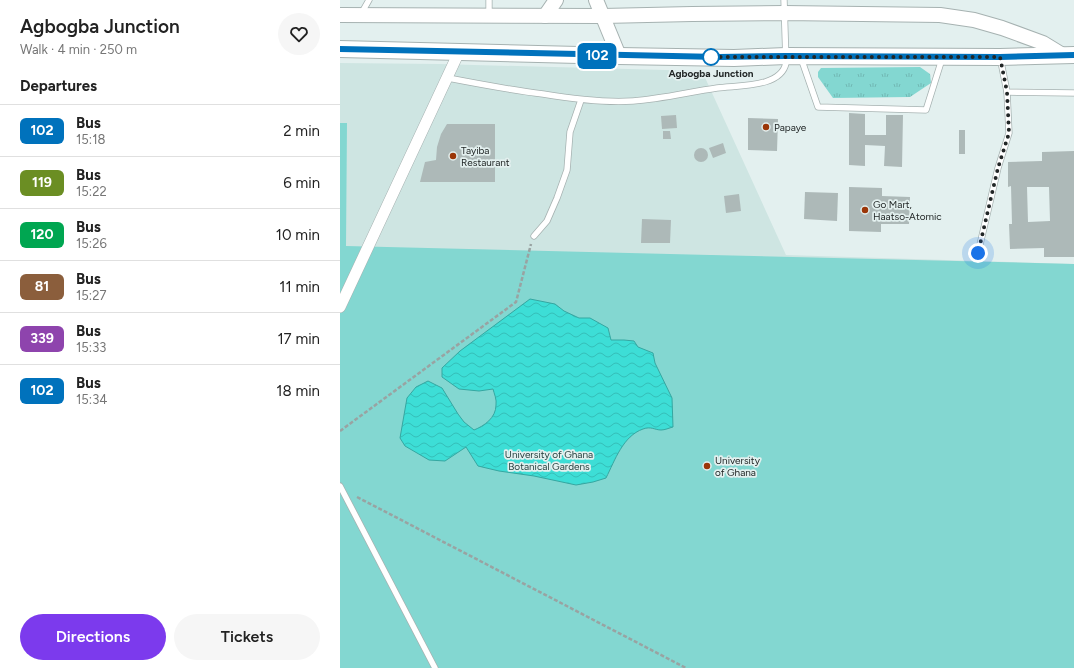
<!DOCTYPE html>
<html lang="en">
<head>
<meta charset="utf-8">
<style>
  :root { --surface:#fff; --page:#f6f6f6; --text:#222; --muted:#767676; --line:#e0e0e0; --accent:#7c3aed }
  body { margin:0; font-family:Figtree,sans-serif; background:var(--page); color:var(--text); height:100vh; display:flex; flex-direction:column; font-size:15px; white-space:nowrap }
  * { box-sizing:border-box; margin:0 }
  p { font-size:13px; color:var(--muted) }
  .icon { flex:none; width:22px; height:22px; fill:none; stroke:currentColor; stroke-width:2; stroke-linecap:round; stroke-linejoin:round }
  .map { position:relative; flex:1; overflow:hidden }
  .side { display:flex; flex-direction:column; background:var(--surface); width:340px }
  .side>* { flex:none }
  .badge { padding:0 8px; border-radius:6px; font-size:14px; line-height:26px }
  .you { position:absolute; width:20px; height:20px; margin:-10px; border:3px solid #fff; border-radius:50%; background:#1a73e8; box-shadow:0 0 0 6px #1a73e833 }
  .map>.badge { position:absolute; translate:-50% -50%; box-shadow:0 0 0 2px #fff }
  h2 { padding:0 20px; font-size:15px; line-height:36px }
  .round { display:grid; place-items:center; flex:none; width:42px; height:42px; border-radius:21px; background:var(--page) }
  .summary { display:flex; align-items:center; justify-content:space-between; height:68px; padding:0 20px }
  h1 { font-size:19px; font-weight:600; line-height:30px }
  .action { display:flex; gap:8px; margin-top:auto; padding:8px 20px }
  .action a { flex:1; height:46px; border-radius:24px; background:var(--accent); color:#fff; font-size:16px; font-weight:600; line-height:46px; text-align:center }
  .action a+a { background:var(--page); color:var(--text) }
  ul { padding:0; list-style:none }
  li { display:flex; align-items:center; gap:12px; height:52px; padding:0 20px; border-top:1px solid var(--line) }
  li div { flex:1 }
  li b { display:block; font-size:15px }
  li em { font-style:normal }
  li .badge { min-width:44px; font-weight:700; text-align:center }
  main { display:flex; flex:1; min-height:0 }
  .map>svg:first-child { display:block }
</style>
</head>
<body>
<main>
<section class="side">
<div class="summary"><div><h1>Agbogba Junction</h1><p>Walk · 4 min · 250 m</p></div><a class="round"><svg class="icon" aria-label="heart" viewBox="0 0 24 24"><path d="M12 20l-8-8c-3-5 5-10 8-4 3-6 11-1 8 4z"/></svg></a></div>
<h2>Departures</h2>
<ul>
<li><span class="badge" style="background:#0072bc;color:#fff">102</span><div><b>Bus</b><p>15:18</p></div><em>2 min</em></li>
<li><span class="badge" style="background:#6b8e23;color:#fff">119</span><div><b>Bus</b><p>15:22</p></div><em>6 min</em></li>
<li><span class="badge" style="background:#00a651;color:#fff">120</span><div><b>Bus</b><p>15:26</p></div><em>10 min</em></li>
<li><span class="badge" style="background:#8b5e3c;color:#fff">81</span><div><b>Bus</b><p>15:27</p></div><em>11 min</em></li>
<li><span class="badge" style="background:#8e44ad;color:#fff">339</span><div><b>Bus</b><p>15:33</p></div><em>17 min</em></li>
<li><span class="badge" style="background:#0072bc;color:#fff">102</span><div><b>Bus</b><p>15:34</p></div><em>18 min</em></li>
</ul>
<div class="action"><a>Directions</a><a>Tickets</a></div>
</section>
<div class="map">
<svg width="734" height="668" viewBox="0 0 734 668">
  <defs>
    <pattern id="grass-tufts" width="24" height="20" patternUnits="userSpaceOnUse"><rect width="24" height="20" fill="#83d7d1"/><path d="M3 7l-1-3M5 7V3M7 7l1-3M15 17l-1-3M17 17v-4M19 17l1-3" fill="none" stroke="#71b8b3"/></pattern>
    <pattern id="water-waves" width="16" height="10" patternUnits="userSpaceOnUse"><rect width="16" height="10" fill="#3dded6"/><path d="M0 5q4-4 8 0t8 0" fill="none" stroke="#35beb8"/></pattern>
  </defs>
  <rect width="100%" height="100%" fill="#e3f0ef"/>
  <polygon fill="#cee5e2" points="0,63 99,64 362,71 446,255 734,264 734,668 0,668"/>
  <polygon fill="url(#grass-tufts)" points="580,67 590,74 591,83 570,97 493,98 478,77 478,72 481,68"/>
  <polygon fill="#83d7d1" points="0,123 7,123 6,246 734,264 734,668 0,668"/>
  <path fill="url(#water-waves)" stroke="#35a7a1" d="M190,299L215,304L224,311L239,318H250L268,328L271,340H284L294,341L298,347L313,353L315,363L332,398L333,427C329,428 325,430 321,430C315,430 311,426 303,429C283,436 275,460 266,478L253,482L236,485L194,476L159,471L138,466L126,447L105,461L89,460L65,446L60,438L67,398L76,387L88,381L102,388L118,414L124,422L134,430C144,426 156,418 156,405C157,400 154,393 153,389L139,391L119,389L102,377V368L120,351Z"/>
  <g fill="#adb9b8" fill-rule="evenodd">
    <polygon points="509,113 525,114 525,135 546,135 546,115 563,115 562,167 544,166 545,146 525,145 525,166 509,165"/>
    <polygon points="336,115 337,128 322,129 321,116"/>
    <polygon points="408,118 438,119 437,151 408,150"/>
    <polygon points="107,124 155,124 155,182 80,182 85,162 96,160 97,147 101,134"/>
    <rect x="619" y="130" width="6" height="24"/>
    <polygon points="323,131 330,131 331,139 323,139"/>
    <polygon points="383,143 386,153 373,158 369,148"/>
    <circle cx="361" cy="155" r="7"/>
    <path d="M734,151V257H704V248L670,249L669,224H672L671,186L668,187V162L702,161V152ZM687,187H709L710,221L688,222Z"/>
    <polygon points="509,187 542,188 542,196 570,197 569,224 541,224 541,232 509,231"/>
    <polygon points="465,192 498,193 497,221 464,219"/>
    <polygon points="399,194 401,211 386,213 384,196"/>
    <polygon points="302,219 331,220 330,243 301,243"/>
  </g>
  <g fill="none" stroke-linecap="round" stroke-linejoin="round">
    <g stroke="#a6b2b1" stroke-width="7">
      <g id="service">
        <polyline points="21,14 29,0"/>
        <polyline points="149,16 149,0"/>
        <polyline points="660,57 667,92 734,93"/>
        <polyline points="461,58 478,107 586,110 602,59"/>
        <path d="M108,78C139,84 171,90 203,94C233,99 263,103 293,101C322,99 349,92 377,88C398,85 441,88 446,63L444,0"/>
        <polyline points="194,236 207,221 217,198 227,170 230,132 241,100"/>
        <polyline points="638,253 658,168 669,133 667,92"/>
        <polyline points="0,486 95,668"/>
      </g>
    </g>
    <g stroke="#a6b2b1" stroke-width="12">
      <polyline id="minor" points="0,307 119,52"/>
    </g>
    <g stroke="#a6b2b1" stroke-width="16">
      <g id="tertiary">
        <polyline points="256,0 279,56"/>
        <polyline points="0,15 263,16 352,14 444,13 600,15 634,20 662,28 703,43 721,54"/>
        <polyline points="205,16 216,0"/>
      </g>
    </g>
    <g stroke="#a6b2b1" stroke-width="18">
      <polyline id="secondary" points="0,49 279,56 394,58 446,56 660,57 734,55"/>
    </g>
    <g stroke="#99a3a2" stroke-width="2.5" stroke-dasharray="4 2" stroke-linecap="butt">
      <polyline points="0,431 176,302 191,244"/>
      <polyline points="17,497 346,668"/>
    </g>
    <use href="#service" stroke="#fff" stroke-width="5.5"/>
    <use href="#minor" stroke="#fff" stroke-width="11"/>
    <use href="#tertiary" stroke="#fff" stroke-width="14"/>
    <use href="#secondary" stroke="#fff" stroke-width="16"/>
  </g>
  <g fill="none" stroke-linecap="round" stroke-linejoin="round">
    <g stroke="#fff" stroke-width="9">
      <polyline id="line" points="0,49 379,57 446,56 660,57 734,55"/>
    </g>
    <use href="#line" stroke="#0072bc" stroke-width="6"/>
    <polyline stroke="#212626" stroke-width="4" stroke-dasharray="0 7.2" points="371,57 365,57 660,57 667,92 669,133 658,168 638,253"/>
  </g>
  <circle fill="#fff" stroke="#0072bc" stroke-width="2" cx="371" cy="57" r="8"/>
  <g fill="#9b3608" stroke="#e3f0ef" stroke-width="1.5">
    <circle cx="426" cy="127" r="4"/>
    <circle cx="113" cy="156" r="4"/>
    <circle cx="525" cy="210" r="4"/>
    <circle cx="367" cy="466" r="4"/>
  </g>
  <g text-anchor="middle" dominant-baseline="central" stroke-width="3.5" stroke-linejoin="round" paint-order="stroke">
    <g font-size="10" font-weight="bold" fill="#212626" stroke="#e3f0ef">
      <text x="371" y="73">Agbogba Junction</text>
    </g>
    <g font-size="10" fill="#212626" stroke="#e3f0ef" text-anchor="start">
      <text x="434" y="127">Papaye</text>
      <text x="121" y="150">Tayiba<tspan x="121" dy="12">Restaurant</tspan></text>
      <text x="533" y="204">Go Mart,<tspan x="533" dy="12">Haatso-Atomic</tspan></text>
      <text x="375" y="460">University<tspan x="375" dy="12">of Ghana</tspan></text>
    </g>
    <g font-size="10" fill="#284240" stroke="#e3f0ef">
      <text x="209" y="454">University of Ghana<tspan x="209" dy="12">Botanical Gardens</tspan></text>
    </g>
  </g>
</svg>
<div class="you" style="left:638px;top:253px"></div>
<b class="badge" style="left:257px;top:56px;background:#0072bc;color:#fff">102</b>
</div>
</main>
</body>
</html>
